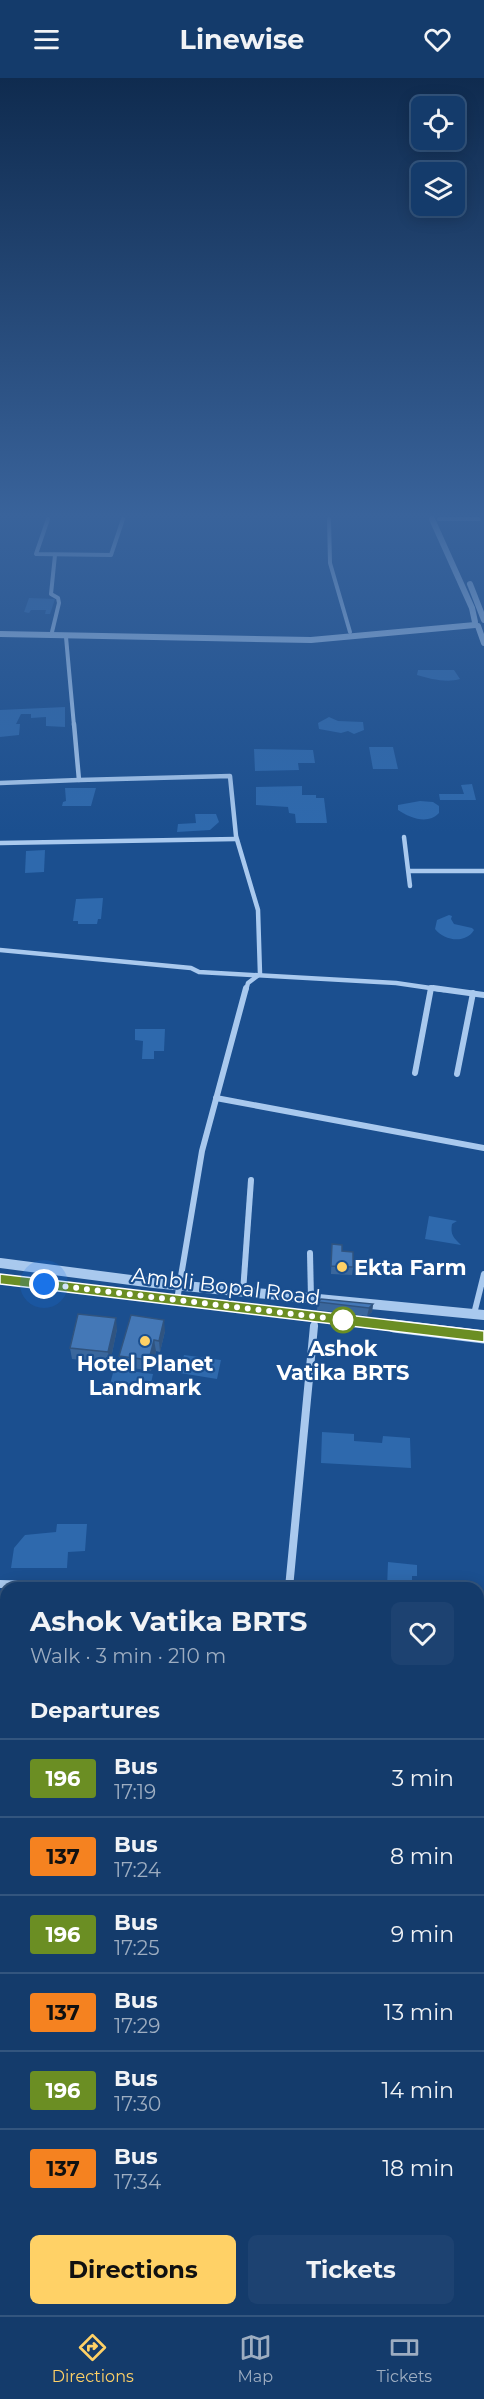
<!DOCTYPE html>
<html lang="en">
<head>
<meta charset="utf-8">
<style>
  :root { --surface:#143b6b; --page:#1d4271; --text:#f1f3f6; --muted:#9dadc1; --line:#33557e; --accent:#ffd166 }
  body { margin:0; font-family:Montserrat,sans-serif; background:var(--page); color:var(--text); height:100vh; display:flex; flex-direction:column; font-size:22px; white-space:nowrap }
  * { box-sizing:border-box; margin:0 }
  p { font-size:20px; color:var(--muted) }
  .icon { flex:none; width:33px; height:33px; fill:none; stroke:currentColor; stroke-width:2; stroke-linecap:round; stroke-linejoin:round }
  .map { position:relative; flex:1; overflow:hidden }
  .details { position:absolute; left:0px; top:1504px; width:484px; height:734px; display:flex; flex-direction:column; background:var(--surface); border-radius:18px 18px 0 0; box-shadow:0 3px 15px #0003,0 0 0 2px var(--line) }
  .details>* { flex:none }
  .badge { padding:0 12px; border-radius:4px; font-size:21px; line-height:39px }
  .fabs { position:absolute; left:411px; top:18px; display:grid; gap:12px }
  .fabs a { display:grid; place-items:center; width:54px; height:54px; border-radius:9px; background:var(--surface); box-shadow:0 3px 15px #0003,0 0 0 2px var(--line); font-size:30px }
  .you { position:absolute; width:30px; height:30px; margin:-15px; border:4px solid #fff; border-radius:50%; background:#1a73e8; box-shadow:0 0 0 9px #1a73e833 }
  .map>.badge { position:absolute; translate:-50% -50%; box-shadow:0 0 0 3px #fff }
  h2 { padding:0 30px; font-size:22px; line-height:54px }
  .round { display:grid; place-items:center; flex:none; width:63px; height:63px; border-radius:9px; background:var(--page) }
  .overview { display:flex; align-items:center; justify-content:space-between; height:102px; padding:0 30px }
  h1 { font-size:28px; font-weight:700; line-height:45px }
  .primary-button { display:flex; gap:12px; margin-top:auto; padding:12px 30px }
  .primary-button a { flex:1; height:69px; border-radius:9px; background:var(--accent); color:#111; font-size:24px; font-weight:700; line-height:69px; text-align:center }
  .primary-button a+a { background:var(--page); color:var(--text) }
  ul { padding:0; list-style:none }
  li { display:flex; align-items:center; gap:18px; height:78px; padding:0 30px; border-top:2px solid var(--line) }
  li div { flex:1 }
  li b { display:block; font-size:22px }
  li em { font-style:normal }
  li .badge { min-width:66px; font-weight:700; text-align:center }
  header { display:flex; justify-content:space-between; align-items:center; height:78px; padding:0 30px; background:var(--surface); font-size:27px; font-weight:700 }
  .tabs { display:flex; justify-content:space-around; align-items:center; height:84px; border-top:2px solid var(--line); background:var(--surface); font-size:16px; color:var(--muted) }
  .tabs a { display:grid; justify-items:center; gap:3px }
  .tabs .on { color:var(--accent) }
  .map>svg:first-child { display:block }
</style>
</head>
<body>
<header><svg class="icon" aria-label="menu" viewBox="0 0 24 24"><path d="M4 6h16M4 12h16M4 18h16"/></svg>Linewise<svg class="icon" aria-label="heart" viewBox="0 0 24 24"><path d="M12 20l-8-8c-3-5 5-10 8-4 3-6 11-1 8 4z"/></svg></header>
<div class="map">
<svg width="484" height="2237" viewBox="0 0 484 2237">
  <rect width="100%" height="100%" fill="#1b4f8f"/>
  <g fill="#2e69ad">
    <polygon points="29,520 55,521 50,536 45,536 46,532 31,532 29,535 24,534"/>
    <path d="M418,592H454L460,601C447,605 430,601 417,597Z"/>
    <polygon points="65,629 65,649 46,648 46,639 31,640 31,636 21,636 16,646 20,646 19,657 0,659 0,632"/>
    <polygon points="329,639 338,643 363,644 364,652 354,656 348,653 341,655 319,651 318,645"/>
    <polygon points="369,669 393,669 398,691 373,691"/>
    <polygon points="254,671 313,672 315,685 298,685 299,692 255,693"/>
    <polygon points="472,706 476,722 440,722 439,716 464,716 461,707"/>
    <polygon points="302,708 302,717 316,717 316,720 324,720 327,745 296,745 295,736 289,735 288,729 256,727 256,709"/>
    <polygon points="65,710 96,710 91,728 62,728 63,724 66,723"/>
    <path d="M420,723L433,724L439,728V735C428,747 410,740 398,732V727Z"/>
    <polygon points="195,736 216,736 219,744 210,752 177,754 178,746 196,745"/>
    <polygon points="45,772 44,794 25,795 26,773"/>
    <polygon points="103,820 101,841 98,841 97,846 78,846 78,843 73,843 76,821"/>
    <path d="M449,837L452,838L451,841L454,846L472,850L474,852C466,866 444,863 435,851L437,842Z"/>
    <polygon points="135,951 165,951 164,973 154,973 154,981 142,981 143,963 135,962"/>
    <path d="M429,1138L457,1143L452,1146C450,1157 454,1160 461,1167L425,1161Z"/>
    <polygon points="184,1277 221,1282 217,1301 180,1295"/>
    <polygon points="114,1291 153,1296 149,1315 109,1310"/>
    <polygon points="322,1354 354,1356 354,1363 382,1365 383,1358 410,1360 411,1390 321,1385"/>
    <polygon points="57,1446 87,1446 85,1473 68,1474 67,1490 11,1490 14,1470 25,1457 56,1454"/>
    <polygon points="388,1484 417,1487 417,1498 412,1498 412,1510 387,1510"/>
  </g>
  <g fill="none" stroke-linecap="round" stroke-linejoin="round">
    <g stroke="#a9c9ee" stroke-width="4">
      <polyline points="48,441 36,476 111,477 123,441"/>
      <polyline points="329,441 330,485 350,554"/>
      <polyline points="439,441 479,441"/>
      <polyline points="52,554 59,525 58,520 51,516 55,477"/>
      <polyline points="66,559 74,648"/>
    </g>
    <g stroke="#a9c9ee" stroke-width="4.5">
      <polyline points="74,646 79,702 230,698 236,758 258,832 260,896 248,905 246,912"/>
      <polyline points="0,705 79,702"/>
      <polyline points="404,759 410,808"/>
      <polyline points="0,765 236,761"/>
      <polyline points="409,793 484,793"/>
      <polyline points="0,872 191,890 199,894 396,905 444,912"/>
    </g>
    <g stroke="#a9c9ee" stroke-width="6">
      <polyline points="433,910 484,917"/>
      <polyline points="415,995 431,910"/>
      <polyline points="457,996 473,915"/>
      <polyline points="216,1020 484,1070"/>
      <polyline points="310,1175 311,1220"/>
      <polyline points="243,1214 251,1102"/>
      <polyline points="177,1222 202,1073 246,910"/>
      <polyline points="474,1236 484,1196"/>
      <polyline points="314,1250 315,1238"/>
    </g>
    <g stroke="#a9c9ee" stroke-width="8">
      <polyline points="0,1506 145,1510"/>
      <polyline points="289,1510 314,1248"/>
      <polyline points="478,1653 484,1654"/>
    </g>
    <g stroke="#a9c9ee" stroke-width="10">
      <polyline points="0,2125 6,2125"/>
      <polyline points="478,2185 484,2186"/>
    </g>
    <g stroke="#a9c9ee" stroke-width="6">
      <polyline points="432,441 472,530 475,544"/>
      <polyline points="470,506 484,542"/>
      <polyline points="478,548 484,565"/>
      <polyline points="0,556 311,562 475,547"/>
    </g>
    <g stroke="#a9c9ee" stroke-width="10">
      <polyline points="0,1185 154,1205 484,1237"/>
      <polyline points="0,1201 407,1250"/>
    </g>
    <polyline stroke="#a9c9ee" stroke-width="13" points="394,1248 484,1259"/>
  </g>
  <g fill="#3a679d">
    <polygon points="332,1166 342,1173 353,1189 352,1197 331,1196"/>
    <polygon points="318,1224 373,1226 372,1234 367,1238 317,1232"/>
    <polygon points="117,1251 110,1285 72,1281 70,1270"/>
    <polygon points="165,1253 160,1274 156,1273 151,1293 121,1288 119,1278"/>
  </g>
  <g fill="#305480">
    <polygon points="373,1226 372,1234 367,1238 369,1230"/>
    <polygon points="116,1240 117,1251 110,1285 108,1274"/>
    <polygon points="164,1242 165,1253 160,1274 159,1263"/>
    <polygon points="154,1262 156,1273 151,1293 149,1282"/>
  </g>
  <g fill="#4478b7" stroke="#305480" stroke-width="1.5">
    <polygon points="332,1166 342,1167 342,1173 353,1174 353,1189 331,1188"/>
    <polygon points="321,1221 373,1226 369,1230 318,1224"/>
    <polygon points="78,1236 116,1240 108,1274 70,1270"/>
    <polygon points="131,1237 164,1242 159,1263 154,1262 149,1282 119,1278"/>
  </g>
  <linearGradient id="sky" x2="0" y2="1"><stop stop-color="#0f2b4f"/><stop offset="0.58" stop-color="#39639b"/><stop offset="1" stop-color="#39639b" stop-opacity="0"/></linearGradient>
  <rect width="484" height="754" fill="url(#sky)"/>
  <polygon fill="#6b8e23" stroke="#fff" stroke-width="1.5" points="0,1196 484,1253 484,1264 0,1206"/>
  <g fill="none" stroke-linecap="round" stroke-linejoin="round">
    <polyline stroke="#fff" stroke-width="6" stroke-dasharray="0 10.8" points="44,1206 343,1242"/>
  </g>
  <g fill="#ffd166" stroke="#1b4f8f" stroke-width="2">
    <circle cx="342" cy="1189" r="6"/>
    <circle cx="145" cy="1263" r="6"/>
  </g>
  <circle fill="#fff" stroke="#6b8e23" stroke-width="3" cx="343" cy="1242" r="12"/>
  <g text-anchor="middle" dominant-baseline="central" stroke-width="4.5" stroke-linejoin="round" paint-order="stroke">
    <g font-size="21" font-weight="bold" fill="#fff" stroke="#1b4f8f" text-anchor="start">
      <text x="354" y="1189">Ekta Farm</text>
      <text x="145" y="1285" text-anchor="middle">Hotel Planet<tspan x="145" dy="24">Landmark</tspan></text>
    </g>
    <g font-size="21" fill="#fff" stroke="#1b4f8f">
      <text transform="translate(226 1208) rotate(7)">Ambli Bopal Road</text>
    </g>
    <g font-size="21" font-weight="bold" fill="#fff" stroke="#1b4f8f">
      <text x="343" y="1270">Ashok<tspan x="343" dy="24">Vatika BRTS</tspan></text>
    </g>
  </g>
</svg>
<div class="fabs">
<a><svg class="icon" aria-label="locate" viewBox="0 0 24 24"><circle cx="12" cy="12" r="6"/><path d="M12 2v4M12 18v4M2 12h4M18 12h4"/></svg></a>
<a><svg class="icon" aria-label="layers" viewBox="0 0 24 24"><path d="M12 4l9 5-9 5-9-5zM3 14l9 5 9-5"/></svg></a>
</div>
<div class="you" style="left:44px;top:1206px"></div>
<section class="details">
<div class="overview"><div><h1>Ashok Vatika BRTS</h1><p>Walk · 3 min · 210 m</p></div><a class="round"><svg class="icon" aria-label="heart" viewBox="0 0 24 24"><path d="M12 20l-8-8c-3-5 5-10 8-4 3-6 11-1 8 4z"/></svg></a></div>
<h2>Departures</h2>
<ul>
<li><span class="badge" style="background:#6b8e23;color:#fff">196</span><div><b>Bus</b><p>17:19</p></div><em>3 min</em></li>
<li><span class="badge" style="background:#f58220;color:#111">137</span><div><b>Bus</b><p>17:24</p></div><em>8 min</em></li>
<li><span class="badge" style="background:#6b8e23;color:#fff">196</span><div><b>Bus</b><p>17:25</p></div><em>9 min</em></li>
<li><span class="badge" style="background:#f58220;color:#111">137</span><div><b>Bus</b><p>17:29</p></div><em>13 min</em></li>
<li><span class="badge" style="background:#6b8e23;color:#fff">196</span><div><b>Bus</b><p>17:30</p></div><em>14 min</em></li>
<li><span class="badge" style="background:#f58220;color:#111">137</span><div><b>Bus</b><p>17:34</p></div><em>18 min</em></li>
</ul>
<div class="primary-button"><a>Directions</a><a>Tickets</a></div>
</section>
</div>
<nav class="tabs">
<a class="on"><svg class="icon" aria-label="directions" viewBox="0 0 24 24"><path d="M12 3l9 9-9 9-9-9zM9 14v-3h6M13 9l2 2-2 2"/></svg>Directions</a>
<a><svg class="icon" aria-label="map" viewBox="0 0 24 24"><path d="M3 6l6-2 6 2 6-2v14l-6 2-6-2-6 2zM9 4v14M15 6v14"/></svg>Map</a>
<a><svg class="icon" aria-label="tickets" viewBox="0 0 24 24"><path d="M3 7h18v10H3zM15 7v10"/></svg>Tickets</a>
</nav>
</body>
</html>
